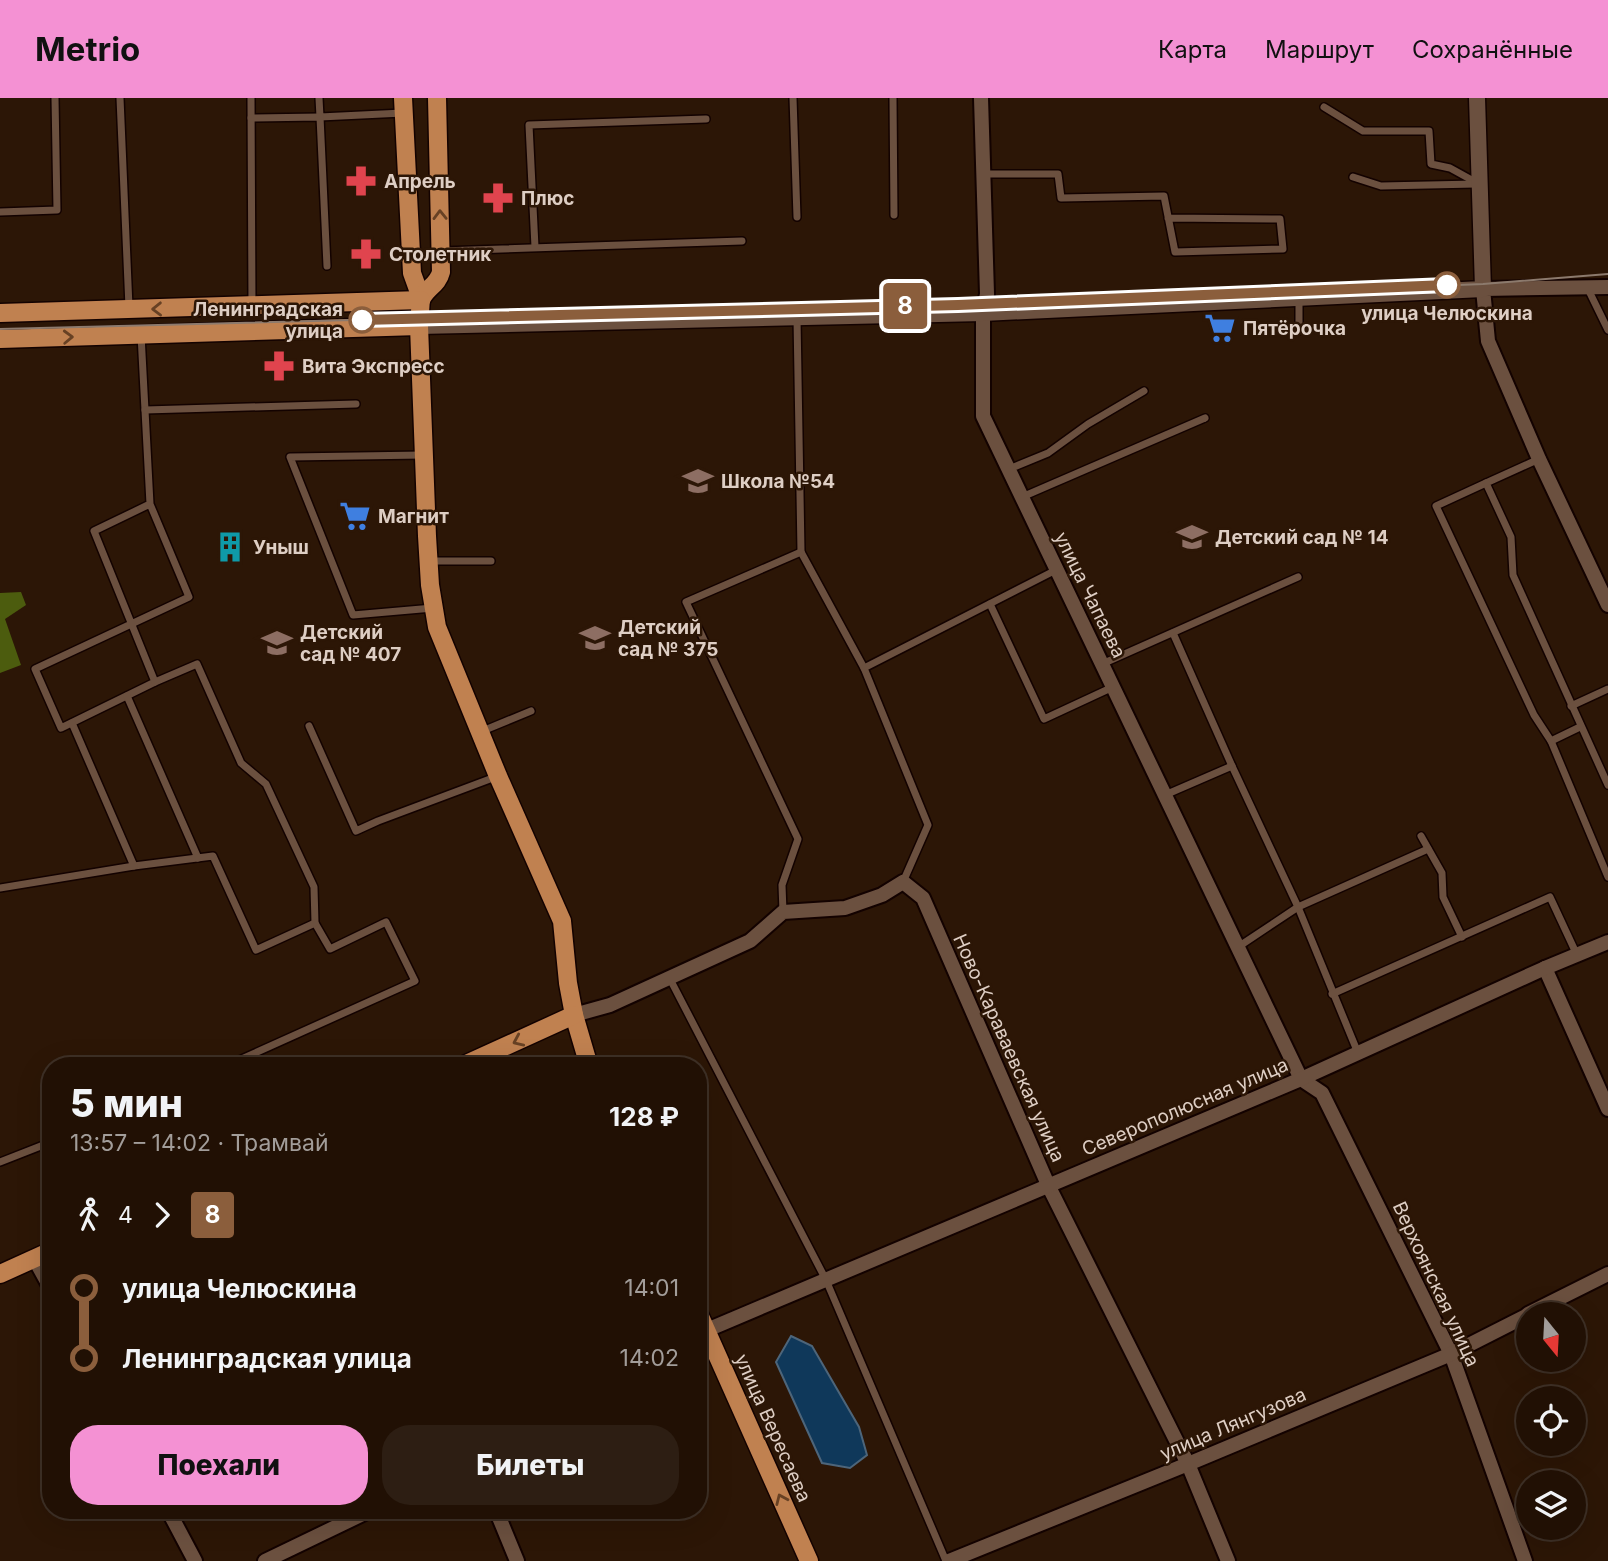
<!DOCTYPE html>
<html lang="ru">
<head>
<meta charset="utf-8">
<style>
  :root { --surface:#211004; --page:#2d1e13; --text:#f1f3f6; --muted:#a29d9a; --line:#3e3026; --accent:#f491d3 }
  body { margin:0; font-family:Inter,sans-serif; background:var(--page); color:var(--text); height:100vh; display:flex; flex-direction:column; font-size:26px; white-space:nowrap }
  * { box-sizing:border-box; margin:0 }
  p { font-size:23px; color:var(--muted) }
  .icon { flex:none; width:38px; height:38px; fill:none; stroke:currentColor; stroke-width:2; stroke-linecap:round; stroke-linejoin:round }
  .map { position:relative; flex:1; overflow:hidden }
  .sheet { position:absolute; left:42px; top:959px; width:665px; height:462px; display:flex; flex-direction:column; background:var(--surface); border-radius:28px; box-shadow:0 7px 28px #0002,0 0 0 2px var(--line) }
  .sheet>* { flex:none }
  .badge { padding:0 14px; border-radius:5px; font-size:24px; line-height:46px }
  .needle { width:46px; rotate:162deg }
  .fabs { position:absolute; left:1516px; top:1204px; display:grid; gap:14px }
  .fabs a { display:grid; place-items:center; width:70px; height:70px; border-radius:50%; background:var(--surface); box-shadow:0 7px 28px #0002,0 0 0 2px var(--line); font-size:35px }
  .map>.badge { position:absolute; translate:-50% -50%; box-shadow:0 0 0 4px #fff }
  .legs { display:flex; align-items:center; gap:10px; height:77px; padding:0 28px; font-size:23px }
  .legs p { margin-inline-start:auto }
  .summary { display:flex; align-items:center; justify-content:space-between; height:119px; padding:0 28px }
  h1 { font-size:38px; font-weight:800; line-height:52px }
  .action { display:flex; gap:14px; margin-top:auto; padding:14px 28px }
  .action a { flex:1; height:80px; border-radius:28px; background:var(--accent); color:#111; font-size:28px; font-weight:800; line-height:80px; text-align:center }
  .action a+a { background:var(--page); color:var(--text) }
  ul { padding:0 28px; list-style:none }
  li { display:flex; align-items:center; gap:24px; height:70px; font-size:26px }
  li i { display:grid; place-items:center; width:10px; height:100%; margin:0 9px; background:currentColor }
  li i::after { content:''; width:18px; height:18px; margin:-9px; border:5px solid; border-radius:50%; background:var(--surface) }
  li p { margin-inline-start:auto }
  li:first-child i { background:linear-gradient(#0000 50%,currentColor 0) }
  li:last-child i { background:linear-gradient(currentColor 50%,#0000 0) }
  header { display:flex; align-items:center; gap:42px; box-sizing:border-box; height:98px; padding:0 35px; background:var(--accent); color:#111 }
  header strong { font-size:33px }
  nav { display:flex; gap:38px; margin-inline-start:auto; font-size:24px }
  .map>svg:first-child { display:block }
</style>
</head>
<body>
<header>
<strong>Metrio</strong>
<nav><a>Карта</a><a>Маршрут</a><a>Сохранённые</a></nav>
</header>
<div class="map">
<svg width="1608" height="1463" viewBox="0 0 1608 1463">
  <rect width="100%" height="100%" fill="#2c1606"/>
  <polygon fill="#4c5c0e" points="21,494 26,507 5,521 21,567 0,575 0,495"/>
  <polygon fill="#0f385a" stroke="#4d657a" stroke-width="2" points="791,1238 812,1248 859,1329 867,1357 850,1370 822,1365 776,1264"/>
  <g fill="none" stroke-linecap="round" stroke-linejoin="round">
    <g stroke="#130200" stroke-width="10">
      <g id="service">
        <polyline points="120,0 129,209"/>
        <polyline points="251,0 252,208"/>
        <polyline points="319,0 320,19 403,15"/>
        <polyline points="793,0 797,119"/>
        <polyline points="893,0 894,117"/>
        <polyline points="1324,9 1363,33 1429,33 1431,66 1450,70 1479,86"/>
        <polyline points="251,20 320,19 327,168"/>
        <polyline points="984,76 1058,76 1061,100 1164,98 1175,154 1283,151 1280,121 1168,120"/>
        <polyline points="1353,79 1381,88 1476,86"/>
        <polyline points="0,114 57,112 55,0"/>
        <polyline points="535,149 529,27 706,21"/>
        <polyline points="441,153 742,143"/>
        <polyline points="1588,191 1608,232"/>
        <polyline points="1299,200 1299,233"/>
        <polyline points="797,220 801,454 864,570"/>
        <polyline points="141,237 150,406 189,499 35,571 61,630 155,584 94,433 150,406"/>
        <polyline points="145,312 356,306"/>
        <polyline points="423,357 290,359 353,517 433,510"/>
        <polyline points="1539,361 1486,385 1511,439 1513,477 1608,687"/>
        <polyline points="1009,371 1048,355 1088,326 1144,293"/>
        <polyline points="1486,385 1436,408 1534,617 1551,643 1580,629"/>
        <polyline points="1022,399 1205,320"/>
        <polyline points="428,463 491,463"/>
        <polyline points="990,506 1044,621 1113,589"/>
        <polyline points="1173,535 1232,668"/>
        <polyline points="1102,566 1298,479"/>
        <polyline points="155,584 197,566 241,665 266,686 314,789 315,825 330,851 386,824 415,883 226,968"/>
        <polyline points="127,598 198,760"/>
        <polyline points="1571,608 1608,591"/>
        <polyline points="309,628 356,733 378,723 498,678"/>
        <polyline points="480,634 531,613"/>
        <polyline points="1551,643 1608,779"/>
        <polyline points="1165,697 1232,668 1298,809 1358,955"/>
        <polyline points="1421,738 1442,775 1443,799 1462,839"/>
        <polyline points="134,768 213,758 256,852 315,825"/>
        <polyline points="903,784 928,727 864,570 1056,472"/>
        <polyline points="0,790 134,768 72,625"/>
        <polyline points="783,814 782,787 798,741 686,504 801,454"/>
        <polyline points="1238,849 1298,809 1428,751"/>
        <polyline points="670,881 826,1182 946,1463"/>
        <polyline points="1332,896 1550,799 1577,857"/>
        <polyline points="0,1064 51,1044"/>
      </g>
    </g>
    <g stroke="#130200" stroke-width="18">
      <g id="minor">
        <polyline points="981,0 987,196 983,215 983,318 1301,981 1322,995 1451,1256 1525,1463"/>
        <polyline points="1608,189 1483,191 1488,243 1539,361 1608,507"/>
        <polyline points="1545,870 1608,1011"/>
        <polyline points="574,917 610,907 750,843 783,814 845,810 882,797 903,784 923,800 1049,1089 1188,1366 1228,1463"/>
        <polyline points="34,1160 51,1191"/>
        <polyline points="1528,1216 1608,1176"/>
        <polyline points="698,1238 707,1232 1301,981 1545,870 1608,844"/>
        <polyline points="168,1412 195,1463"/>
        <polyline points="496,1412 517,1463"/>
        <polyline points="265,1463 371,1412"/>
        <polyline points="949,1463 1188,1366 1451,1256 1528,1217"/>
      </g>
    </g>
    <g stroke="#130200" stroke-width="19">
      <polyline id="tertiary" points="419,228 983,215 1483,191 1477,0"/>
    </g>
    <g stroke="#130200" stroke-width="21">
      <g id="primary">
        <polyline points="403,0 412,175 421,200 419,228 427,438 430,487 437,529 498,678 562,823 568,885 574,917 589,968"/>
        <path d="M421,202C426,190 438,187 441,174L437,0"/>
        <polyline points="0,215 421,202"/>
        <polyline points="0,241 419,228"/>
        <polyline points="462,968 574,917"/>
        <polyline points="0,1176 51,1153"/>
        <polyline points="698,1214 809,1463"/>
      </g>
    </g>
    <use href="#service" stroke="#6b503f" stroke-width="7"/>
    <use href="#minor" stroke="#6b503f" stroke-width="14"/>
    <use href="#tertiary" stroke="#6b503f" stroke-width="16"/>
    <use href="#primary" stroke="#c08150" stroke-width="18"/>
    <polyline stroke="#8c7a6d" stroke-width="2" points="0,231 985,206 1483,186 1608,176"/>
  </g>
  <defs><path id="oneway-chevron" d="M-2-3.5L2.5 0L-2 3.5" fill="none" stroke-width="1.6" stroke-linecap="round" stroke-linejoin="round" transform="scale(1.75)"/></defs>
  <g stroke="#674124">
    <use href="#oneway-chevron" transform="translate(440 117) rotate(-91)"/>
    <use href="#oneway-chevron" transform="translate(157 211) rotate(179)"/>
    <use href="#oneway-chevron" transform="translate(68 239) rotate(-2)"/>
    <use href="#oneway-chevron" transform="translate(518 943) rotate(156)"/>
    <use href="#oneway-chevron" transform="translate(781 1401) rotate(-114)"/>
  </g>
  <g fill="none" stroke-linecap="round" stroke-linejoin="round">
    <g stroke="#fff" stroke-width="16">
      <polyline id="line-1" points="362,222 958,207 1447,187"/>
    </g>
    <use href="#line-1" stroke="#8b5e3c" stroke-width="10"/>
  </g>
  <defs>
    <g id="pharmacy-bare" transform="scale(2.415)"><path d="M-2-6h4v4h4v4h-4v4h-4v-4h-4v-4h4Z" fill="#e0444e" stroke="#2c1606" stroke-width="2.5" paint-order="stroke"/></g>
    <g id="supermarket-bare" transform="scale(2.415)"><path d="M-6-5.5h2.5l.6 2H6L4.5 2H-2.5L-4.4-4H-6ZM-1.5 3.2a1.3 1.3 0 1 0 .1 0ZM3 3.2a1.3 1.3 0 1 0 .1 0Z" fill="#3f7fe0" stroke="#2c1606" stroke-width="2.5" paint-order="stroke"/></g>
    <g id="school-bare" transform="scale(2.415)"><path d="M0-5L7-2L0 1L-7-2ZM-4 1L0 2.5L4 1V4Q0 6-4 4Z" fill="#8d6e63" stroke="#2c1606" stroke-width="2.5" paint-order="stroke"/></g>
    <g id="building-bare" transform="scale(2.415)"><path d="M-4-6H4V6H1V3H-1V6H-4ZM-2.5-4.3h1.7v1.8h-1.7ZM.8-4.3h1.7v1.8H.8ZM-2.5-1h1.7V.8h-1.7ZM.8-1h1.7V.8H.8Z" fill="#0f9aa8" stroke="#2c1606" stroke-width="2.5" paint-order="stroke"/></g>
  </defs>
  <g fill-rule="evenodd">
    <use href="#pharmacy-bare" x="361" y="83"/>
    <use href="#pharmacy-bare" x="498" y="100"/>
    <use href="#pharmacy-bare" x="366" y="156"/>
    <use href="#supermarket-bare" x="1220" y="230"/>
    <use href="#pharmacy-bare" x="279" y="268"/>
    <use href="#school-bare" x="698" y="383"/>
    <use href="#supermarket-bare" x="355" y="418"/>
    <use href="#school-bare" x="1192" y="439"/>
    <use href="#building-bare" x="230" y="449"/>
    <use href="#school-bare" x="595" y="540"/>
    <use href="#school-bare" x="277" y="545"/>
  </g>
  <g fill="#fff" stroke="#8b5e3c" stroke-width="3.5">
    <circle cx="1447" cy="187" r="12"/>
    <circle cx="362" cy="222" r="12"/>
  </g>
  <g text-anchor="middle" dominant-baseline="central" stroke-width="5" stroke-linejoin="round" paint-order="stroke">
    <g font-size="19" font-weight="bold" fill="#decec4" stroke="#2c1606" text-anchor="start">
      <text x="384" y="83">Апрель</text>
      <text x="521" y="100">Плюс</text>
      <text x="389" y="156">Столетник</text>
      <text x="1243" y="230">Пятёрочка</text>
      <text x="302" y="268">Вита Экспресс</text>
      <text x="721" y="383">Школа №54</text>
      <text x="378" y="418">Магнит</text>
      <text x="1215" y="439">Детский сад № 14</text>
      <text x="253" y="449">Уныш</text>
      <text x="618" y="529">Детский<tspan x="618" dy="22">сад № 375</tspan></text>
      <text x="300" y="534">Детский<tspan x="300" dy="22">сад № 407</tspan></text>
    </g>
    <g font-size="19" font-weight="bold" fill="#decec4" stroke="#2c1606" text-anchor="end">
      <text x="343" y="211">Ленинградская<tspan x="343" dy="22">улица</tspan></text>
      <text x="1447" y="215" text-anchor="middle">улица Челюскина</text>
    </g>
    <g font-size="19" fill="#decec4" stroke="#2c1606">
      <text transform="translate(1090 497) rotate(64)">улица Чапаева</text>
      <text transform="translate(1009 950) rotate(66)">Ново-Караваевская улица</text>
      <text transform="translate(1185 1009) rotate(-23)">Северополюсная улица</text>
      <text transform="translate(1436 1186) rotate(65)">Верхоянская улица</text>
      <text transform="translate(1233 1326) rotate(-23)">улица Лянгузова</text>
      <text transform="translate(773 1330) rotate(66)">улица Вересаева</text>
    </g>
  </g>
</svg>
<div class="fabs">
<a><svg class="needle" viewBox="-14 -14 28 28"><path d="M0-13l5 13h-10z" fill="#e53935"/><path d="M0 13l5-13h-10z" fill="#a29d9a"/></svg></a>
<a><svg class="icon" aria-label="locate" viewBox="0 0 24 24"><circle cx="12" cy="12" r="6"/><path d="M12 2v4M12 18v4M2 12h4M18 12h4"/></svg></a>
<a><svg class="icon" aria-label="layers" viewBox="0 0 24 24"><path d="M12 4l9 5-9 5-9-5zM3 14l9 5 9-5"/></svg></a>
</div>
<b class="badge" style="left:905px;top:208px;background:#8b5e3c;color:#fff">8</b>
<section class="sheet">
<div class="summary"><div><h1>5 мин</h1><p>13:57 – 14:02 · Трамвай</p></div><b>128 ₽</b></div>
<div class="legs"><svg class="icon" aria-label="walk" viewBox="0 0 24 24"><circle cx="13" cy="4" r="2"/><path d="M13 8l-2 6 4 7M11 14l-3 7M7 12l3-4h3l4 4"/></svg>4<svg class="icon" aria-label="forward" viewBox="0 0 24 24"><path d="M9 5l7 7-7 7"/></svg><b class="badge" style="background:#8b5e3c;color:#fff">8</b></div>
<ul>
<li><i style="color:#8b5e3c"></i><b>улица Челюскина</b><p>14:01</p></li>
<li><i style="color:#8b5e3c"></i><b>Ленинградская улица</b><p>14:02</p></li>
</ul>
<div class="action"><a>Поехали</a><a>Билеты</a></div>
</section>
</div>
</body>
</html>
